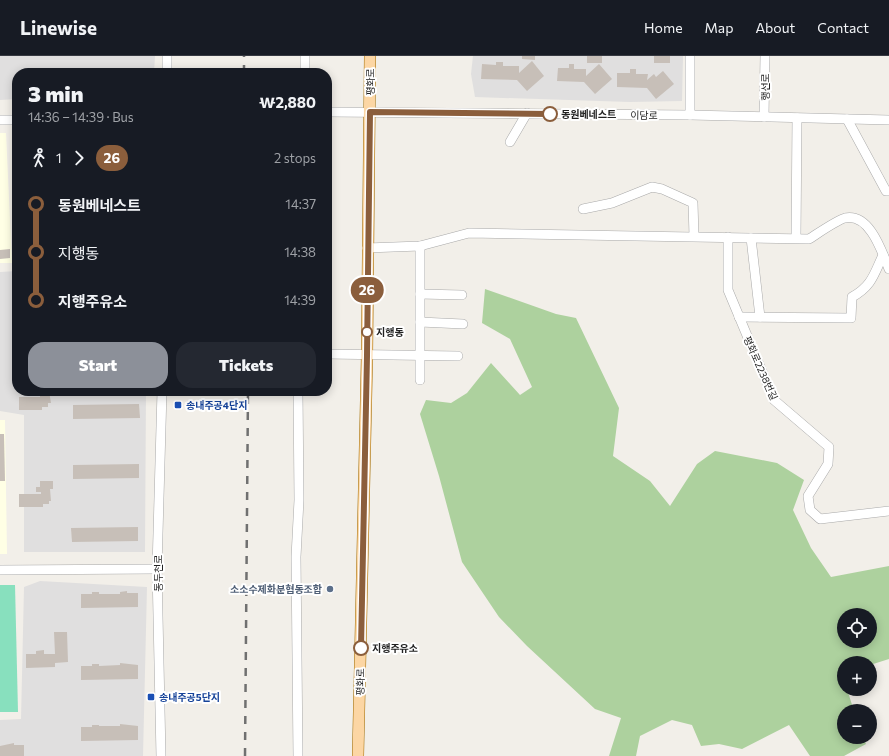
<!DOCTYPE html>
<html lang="en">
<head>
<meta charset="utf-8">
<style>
  :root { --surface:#171b24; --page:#242831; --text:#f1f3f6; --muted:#9ea1a6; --line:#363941; --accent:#8c9099 }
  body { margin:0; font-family:Commissioner,"Noto Sans KR",sans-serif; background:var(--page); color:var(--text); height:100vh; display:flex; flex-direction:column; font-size:15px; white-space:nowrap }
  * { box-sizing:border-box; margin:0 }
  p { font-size:13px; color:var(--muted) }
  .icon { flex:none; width:22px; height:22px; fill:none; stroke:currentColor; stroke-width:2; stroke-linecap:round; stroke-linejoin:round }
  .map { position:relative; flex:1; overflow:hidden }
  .details { position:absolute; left:12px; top:12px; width:320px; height:328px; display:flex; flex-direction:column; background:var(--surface); border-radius:16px; box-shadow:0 2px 10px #0003 }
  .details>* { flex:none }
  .badge { padding:0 8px; border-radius:13px; font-size:14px; line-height:26px }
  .buttons { position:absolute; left:837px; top:552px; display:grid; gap:8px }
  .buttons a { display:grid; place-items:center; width:40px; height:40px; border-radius:50%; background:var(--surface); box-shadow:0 2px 10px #0003; font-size:20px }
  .map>.badge { position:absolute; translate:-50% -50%; box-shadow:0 0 0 2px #fff }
  .legs { display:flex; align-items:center; gap:6px; height:44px; padding:0 16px; font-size:13px }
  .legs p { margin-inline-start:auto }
  .summary { display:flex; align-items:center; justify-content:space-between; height:68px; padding:0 16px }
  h1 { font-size:22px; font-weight:800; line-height:30px }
  .action { display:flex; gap:8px; margin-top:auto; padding:8px 16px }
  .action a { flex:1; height:46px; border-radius:16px; background:var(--accent); color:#fff; font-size:16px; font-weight:800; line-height:46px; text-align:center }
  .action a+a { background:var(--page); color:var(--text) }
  ul { padding:0 16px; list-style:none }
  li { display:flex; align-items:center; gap:14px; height:48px; font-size:15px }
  li i { display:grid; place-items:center; width:6px; height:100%; margin:0 5px; background:currentColor }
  li i::after { content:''; width:10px; height:10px; margin:-5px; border:3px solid; border-radius:50%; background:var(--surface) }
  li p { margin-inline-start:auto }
  li:first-child i { background:linear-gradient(#0000 50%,currentColor 0) }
  li:last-child i { background:linear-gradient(currentColor 50%,#0000 0) }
  header { display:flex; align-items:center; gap:24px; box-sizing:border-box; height:56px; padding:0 20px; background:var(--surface); border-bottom:1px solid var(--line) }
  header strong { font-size:19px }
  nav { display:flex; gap:22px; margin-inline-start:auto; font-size:14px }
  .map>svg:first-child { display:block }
</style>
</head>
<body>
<header>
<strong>Linewise</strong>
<nav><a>Home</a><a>Map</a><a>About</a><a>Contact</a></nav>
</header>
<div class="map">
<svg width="889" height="700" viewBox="0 0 889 700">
  <rect width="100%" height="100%" fill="#f2efe9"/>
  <g fill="#e0dfdf">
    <polygon points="0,0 155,0 154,17 17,17 17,43 0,44"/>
    <polygon points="473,0 683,0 682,45 630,46 475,41 471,18"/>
    <polygon points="17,215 17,335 146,335 145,496 24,496 24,359 0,355 0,216"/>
    <polygon points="40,525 147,531 143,700 0,700 0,664 21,663 24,531"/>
  </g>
  <g fill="#ffffe5">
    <polygon points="0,77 6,77 12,207 0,207"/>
    <polygon points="0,364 5,364 7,498 0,498"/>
  </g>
  <path fill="#add19e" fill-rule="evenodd" d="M485,233L556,258L576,262L619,352L613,400L650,425L670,450L697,408L715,395L777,407L804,424L793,454L811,492L831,521L889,510V603L870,609V607H844V633H847L854,655H844V681H863L866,688L844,700H810L789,669L742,693L719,688L701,690L692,669L672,664L640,680L636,700H609L621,662L595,653L527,590L499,561L462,506L439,420L420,358L426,344L451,347L467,337L491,307L520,339L532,331L510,283L482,267ZM844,559H870V585H844Z"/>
  <polygon fill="#88e0be" points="0,529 15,529 18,656 0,656"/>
  <g fill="#c7bfb8">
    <polygon points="522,0 535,0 535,4 522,3"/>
    <rect x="587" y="0" width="15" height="7"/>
    <rect x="654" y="0" width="16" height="7"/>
    <polygon points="532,5 544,20 527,35 517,24 481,23 482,8 496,9 496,6 503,6 503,10 519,10 519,17"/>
    <polygon points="569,8 574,8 574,13 586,13 586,20 599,8 612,23 595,38 584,26 557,25 558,12 569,12"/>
    <polygon points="630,13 636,13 636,18 648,18 647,24 654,18 656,21 663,15 674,28 656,43 647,32 617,31 617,17 630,17"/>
    <polygon points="10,193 10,202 0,203 0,194"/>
    <polygon points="35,335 49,335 51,347 48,347 48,351 42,351 42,354 19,354 19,341 40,341 40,339 35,339"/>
    <polygon points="139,348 140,362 73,363 73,349"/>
    <polygon points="0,378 4,378 5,425 0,425"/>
    <polygon points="139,408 139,422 73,423 73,409"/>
    <polygon points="40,425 53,425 53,433 50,433 51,445 49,445 49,448 43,448 43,451 19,451 19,438 41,438 41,436 36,436 36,431 40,431"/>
    <polygon points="138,471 138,485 72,486 71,472"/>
    <polygon points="127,535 127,537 138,537 138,551 81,552 81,538 92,538 92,536 99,536 99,538 120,538 120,536"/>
    <polygon points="54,576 67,576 68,606 55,607 55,611 26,612 26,598 36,598 36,595 44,594 44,598 55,598"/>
    <polygon points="120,607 138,609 138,623 81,624 81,610 92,610 92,608 99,608 99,610 120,609"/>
    <polygon points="120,668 138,670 138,684 81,685 81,671 92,671 92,669 99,669 99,670 120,670"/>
    <polygon points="14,687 14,689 24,689 24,700 0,700 0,690"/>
  </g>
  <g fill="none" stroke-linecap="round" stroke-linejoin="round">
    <g stroke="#a9a9a9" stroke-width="10">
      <g id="minor">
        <polyline points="305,0 305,17"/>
        <polyline points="690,0 690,59"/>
        <polyline points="167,17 167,0"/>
        <polyline points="327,56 690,59 889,64"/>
        <polyline points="764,61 765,0"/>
        <polyline points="847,63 886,135 889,135"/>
        <polyline points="0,64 17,64"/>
        <polyline points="510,86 527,57"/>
        <polyline points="583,153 612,147 652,131 662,133 693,147 694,180"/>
        <polyline points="728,181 728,234 774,344 829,391 828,408 808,440 810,454 820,463 889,455"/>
        <polyline points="751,182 760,261"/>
        <polyline points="796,182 797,62"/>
        <path d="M367,192L420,190L469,177L809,183C817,178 837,164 845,162C870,157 882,196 889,213"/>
        <polyline points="420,238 462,239"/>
        <path d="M739,261L851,262L852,241C872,230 874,218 883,199"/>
        <polyline points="420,266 463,268"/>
        <polyline points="327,298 458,300"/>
        <polyline points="420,324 420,190"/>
        <polyline points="298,335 299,444 296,501 298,700"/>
        <polyline points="0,514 157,513"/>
        <polyline points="161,700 157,513 162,335"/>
      </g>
    </g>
    <g stroke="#a06b00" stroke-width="12">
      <polyline id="major" points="358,700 367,300 370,0"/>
    </g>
    <use href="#minor" stroke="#fff" stroke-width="9"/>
    <use href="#major" stroke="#fcd6a4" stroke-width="11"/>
    <g stroke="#707070" stroke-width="2.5" stroke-dasharray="8 8" stroke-linecap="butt">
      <polyline points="244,17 244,0"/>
      <polyline points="245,700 248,335"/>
    </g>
  </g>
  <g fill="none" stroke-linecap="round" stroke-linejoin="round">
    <g stroke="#fff" stroke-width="9">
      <polyline id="line-1" points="361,592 367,300 370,56 550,58"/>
    </g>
    <use href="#line-1" stroke="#8b5e3c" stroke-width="6"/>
  </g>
  <g fill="#fff" stroke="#8b5e3c" stroke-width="2">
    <circle cx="550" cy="58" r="7"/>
    <circle cx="367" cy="276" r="5"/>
    <circle cx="361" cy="592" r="7"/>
  </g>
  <g fill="#1a4fb4" stroke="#fff" stroke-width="1.5">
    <rect x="174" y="345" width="8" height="8" rx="2"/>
    <rect x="147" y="637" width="8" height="8" rx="2"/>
  </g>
  <circle fill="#5c6f8a" stroke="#fff" stroke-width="1.5" cx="330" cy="533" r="4"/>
  <g text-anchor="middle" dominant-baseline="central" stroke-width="4" stroke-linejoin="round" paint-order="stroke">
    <g font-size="10" fill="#222" stroke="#fff">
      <text transform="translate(370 26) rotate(-90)">평화로</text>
      <text transform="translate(765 31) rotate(-90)">행선로</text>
      <text transform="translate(644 59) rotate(1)">이담로</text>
      <text transform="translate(761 312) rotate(66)">평화로2238번길</text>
      <text transform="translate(158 517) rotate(-90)">동두천로</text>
      <text transform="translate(360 626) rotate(-89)">평화로</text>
    </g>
    <g font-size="10" font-weight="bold" fill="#222" stroke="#fff" text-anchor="start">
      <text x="561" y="58">동원베네스트</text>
      <text x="376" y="276">지행동</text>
      <text x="372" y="592">지행주유소</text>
    </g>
    <g font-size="10" font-weight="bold" fill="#164399" stroke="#fff" text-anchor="start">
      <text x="186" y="349">송내주공4단지</text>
      <text x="159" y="641">송내주공5단지</text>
    </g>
    <g font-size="10" font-weight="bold" fill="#4e5e75" stroke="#fff" text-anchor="end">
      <text x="322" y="533">소소수제화분협동조합</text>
    </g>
  </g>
</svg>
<div class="buttons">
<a><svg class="icon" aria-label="locate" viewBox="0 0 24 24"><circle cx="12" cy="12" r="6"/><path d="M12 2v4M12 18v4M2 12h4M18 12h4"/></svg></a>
<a>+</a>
<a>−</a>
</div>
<b class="badge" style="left:367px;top:234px;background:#8b5e3c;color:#fff">26</b>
<section class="details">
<div class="summary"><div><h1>3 min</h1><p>14:36 – 14:39 · Bus</p></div><b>₩2,880</b></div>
<div class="legs"><svg class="icon" aria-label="walk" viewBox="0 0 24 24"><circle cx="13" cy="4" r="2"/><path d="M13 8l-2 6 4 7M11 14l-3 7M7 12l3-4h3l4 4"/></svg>1<svg class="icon" aria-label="forward" viewBox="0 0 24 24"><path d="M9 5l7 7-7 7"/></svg><b class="badge" style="background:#8b5e3c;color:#fff">26</b><p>2 stops</p></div>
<ul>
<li><i style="color:#8b5e3c"></i><b>동원베네스트</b><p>14:37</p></li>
<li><i style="color:#8b5e3c"></i><span>지행동</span><p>14:38</p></li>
<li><i style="color:#8b5e3c"></i><b>지행주유소</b><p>14:39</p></li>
</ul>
<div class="action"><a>Start</a><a>Tickets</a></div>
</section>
</div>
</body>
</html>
